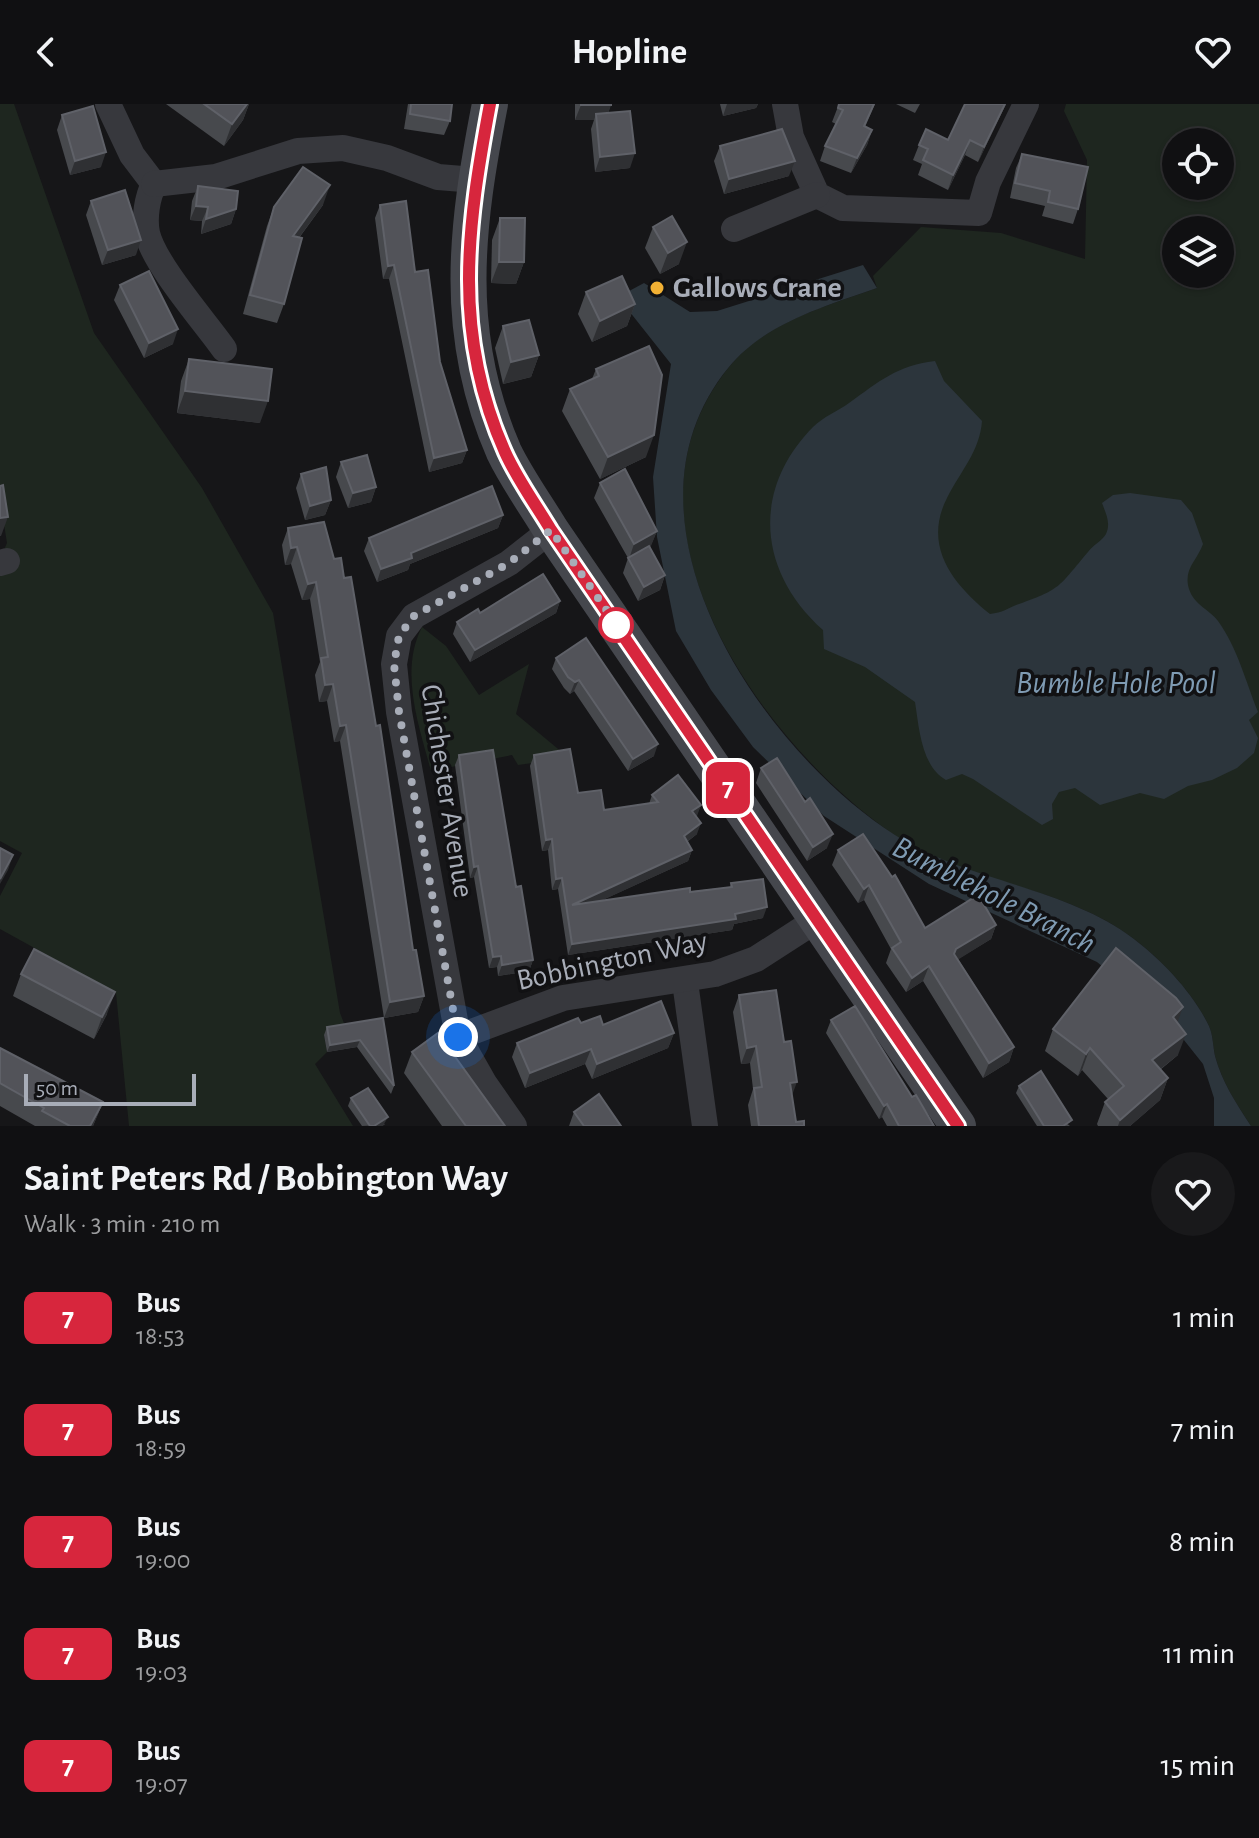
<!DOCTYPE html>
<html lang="en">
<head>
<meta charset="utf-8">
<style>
  :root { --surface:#101012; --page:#19191b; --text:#f1f3f6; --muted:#9c9d9f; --line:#303032 }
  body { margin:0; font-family:"Alegreya Sans",sans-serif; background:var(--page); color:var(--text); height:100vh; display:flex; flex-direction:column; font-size:30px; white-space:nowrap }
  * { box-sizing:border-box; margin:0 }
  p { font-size:26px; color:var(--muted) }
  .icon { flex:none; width:44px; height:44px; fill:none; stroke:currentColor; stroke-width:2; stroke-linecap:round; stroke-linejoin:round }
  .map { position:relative; height:1022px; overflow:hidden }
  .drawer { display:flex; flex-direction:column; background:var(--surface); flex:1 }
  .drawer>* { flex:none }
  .badge { padding:0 16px; border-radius:12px; font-size:28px; line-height:52px }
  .fabs { position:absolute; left:1162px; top:24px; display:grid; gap:16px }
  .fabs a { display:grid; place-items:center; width:72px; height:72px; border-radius:50%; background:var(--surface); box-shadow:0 2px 6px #0004,0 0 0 2px var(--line); font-size:40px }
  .scale { position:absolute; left:24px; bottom:20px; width:172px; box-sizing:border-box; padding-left:8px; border:4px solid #a8adb8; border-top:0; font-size:22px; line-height:28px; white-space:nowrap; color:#a8adb8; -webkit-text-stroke:6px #111113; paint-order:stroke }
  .you { position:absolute; width:40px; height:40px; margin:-20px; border:6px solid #fff; border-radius:50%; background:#1a73e8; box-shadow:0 0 0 12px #1a73e833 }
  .map>.badge { position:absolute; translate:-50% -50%; box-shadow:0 0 0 4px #fff }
  .round { display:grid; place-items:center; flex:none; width:84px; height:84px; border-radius:42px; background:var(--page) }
  .summary { display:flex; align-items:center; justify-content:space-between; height:136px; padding:0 24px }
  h1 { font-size:38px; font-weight:600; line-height:60px }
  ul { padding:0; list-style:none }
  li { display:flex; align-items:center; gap:24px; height:112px; padding:0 24px }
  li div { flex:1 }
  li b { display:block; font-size:30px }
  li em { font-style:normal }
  li .badge { min-width:88px; font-weight:700; text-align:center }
  header { display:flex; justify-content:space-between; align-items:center; height:104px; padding:0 24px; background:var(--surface); font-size:36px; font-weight:600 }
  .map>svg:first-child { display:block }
</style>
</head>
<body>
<header><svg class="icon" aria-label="back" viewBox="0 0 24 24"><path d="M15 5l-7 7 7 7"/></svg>Hopline<svg class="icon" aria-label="heart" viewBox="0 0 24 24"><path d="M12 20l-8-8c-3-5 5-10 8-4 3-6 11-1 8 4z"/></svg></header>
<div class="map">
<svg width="1259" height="1022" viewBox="0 0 1259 1022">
  <rect width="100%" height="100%" fill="#161618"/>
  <g fill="#1e261f" fill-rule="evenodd">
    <polygon points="0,0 14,0 94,229 202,384 273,509 340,909 347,927 324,931 327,948 315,960 353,1022 129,1022 116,889 0,825 0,792 22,749 0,737 0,455 7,439 0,395"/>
    <path d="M1066,0H1259V1022H1251C1236,999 1222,978 1215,952C1213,942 1213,931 1209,922C1193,889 1164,858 1134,835C1063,780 963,780 890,728C759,636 604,417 729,263C764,219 826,202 877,184L873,172L921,123L1001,129L1085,155L1087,56L1064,7ZM1176,38H1220V82H1176ZM1176,126H1220V170H1176Z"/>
    <path d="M422,523L446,542L479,591L529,560L516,610L569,654L518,661L512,651L431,667C419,622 399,567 422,523Z"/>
  </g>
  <g fill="#2c353c">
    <path d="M863,161L877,184C826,202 765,219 729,263C604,414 760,645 895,731C968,778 1067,783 1134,835C1163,857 1193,889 1209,922C1213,931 1213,942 1215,952C1222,978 1236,999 1251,1022H1214V994L1203,960L1168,916L1097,858L929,780L824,712L753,643L711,586L676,527L657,433L653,373L671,260L618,193L644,179L690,208L717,207Z"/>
    <path d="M935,257L944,277L982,317C980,347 960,368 947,394C922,443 954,481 990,510C1003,509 1008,504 1019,500C1062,485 1059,482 1088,448C1093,441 1102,437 1106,430C1111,419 1106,410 1102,399L1113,391L1130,389L1181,396L1192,409L1203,440C1197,457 1183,465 1189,485C1194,501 1209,505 1218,517C1237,543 1246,578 1258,608L1249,616L1258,634L1254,649L1237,664L1212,676L1188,682L1164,695L1140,689L1100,701L1075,684L1059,688L1052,700L1053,715L1042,721L973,675L962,670L946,676C921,662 919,623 915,598L865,563L824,545L823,526C758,468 751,386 813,323C823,313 838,307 849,299C880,277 896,262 935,257Z"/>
  </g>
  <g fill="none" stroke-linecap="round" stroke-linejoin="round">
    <g stroke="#37383d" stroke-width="26">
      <path d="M108,0L132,51L154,80C147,94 144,114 147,129C154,160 205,218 224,245"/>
      <polyline points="785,0 791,33 817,91 843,104 979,109 988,78 1026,0"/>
      <polyline points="154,80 216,73 298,47 343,44 387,54 438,73 475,76"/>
      <polyline points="734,125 817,91"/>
      <polyline points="0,459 7,457"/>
      <polyline points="685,878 705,1022"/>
      <polyline points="458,933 563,894 715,870 756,855 818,815"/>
      <polyline points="514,1022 484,979 458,933 399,608 394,560 399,532 414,512 509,459 551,426"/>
    </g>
    <path stroke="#45474d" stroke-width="36" d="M490,0C466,122 452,229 504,348C517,375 536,401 551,426L958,1022"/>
  </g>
  <g fill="#47494d">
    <polygon points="166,0 249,0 243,16 224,42"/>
    <polygon points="408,0 452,0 450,17 444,31 404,25"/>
    <polygon points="575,0 611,0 608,9 630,64 595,68 591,25 594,16 575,16"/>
    <polygon points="720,0 758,0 756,4 723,12"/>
    <polygon points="839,0 875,0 865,23 872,26 867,41 851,69 820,57 825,42 836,20 832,18"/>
    <polygon points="896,0 920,0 915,9"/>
    <polygon points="1006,0 978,58 965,51 948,86 918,71 922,60 913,56 919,41 948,36"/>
    <polygon points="62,11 101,63 70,71 57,26"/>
    <polygon points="720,42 789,72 724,90 714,57"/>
    <polygon points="1022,50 1078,105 1073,120 1042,112 1045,102 1010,94 1016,64"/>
    <polygon points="198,82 236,105 231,120 201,130 202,117 190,116 192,97"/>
    <polygon points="91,97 136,151 102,161 86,111"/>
    <polygon points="323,101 299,134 284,200 277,219 243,210 267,122 274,103"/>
    <polygon points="380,101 415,168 440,258 467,346 462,359 429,368 389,175 383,175 375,114"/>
    <polygon points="500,114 524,158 516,180 491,179 492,136"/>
    <polygon points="653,123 679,160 660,170 645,144"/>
    <polygon points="120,181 173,240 144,254 114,196"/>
    <polygon points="586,188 635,200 627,222 592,238 578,210"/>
    <polygon points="503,222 539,251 531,273 503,280 495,244"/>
    <polygon points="189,255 260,319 177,309 181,277"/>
    <polygon points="596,265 646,353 600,375 562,307 570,285 592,275"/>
    <polygon points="341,358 376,383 371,398 348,404 336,373"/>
    <polygon points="301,370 331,396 325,411 305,416 296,384"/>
    <polygon points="600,379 657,427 650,443 665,471 660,486 638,497 623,469 628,454 594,394"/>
    <polygon points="503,411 498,424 410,460 408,466 377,478 364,447 369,434"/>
    <polygon points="324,418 413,846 424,892 418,908 384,914 340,637 334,638 327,597 319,598 315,571 320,558 310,495 302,496 291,460 285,461 282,441 288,424"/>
    <polygon points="560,497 556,509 470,558 453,530 457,518 480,509"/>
    <polygon points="556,554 654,652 628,667 574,587 570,590 564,584 552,565"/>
    <polygon points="459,651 516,783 533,856 529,867 498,872 497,863 489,864 474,773 470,774 455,661"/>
    <polygon points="534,651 578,689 604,706 649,700 652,691 701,701 696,712 697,730 687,738 692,746 688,757 600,797 730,783 731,779 763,814 734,820 732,826 568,851 558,785 552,786 548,746 542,747 530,662"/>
    <polygon points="761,664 827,744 807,757 756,679"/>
    <polygon points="838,746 925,824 996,821 991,835 958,855 1014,943 1009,958 983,974 923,877 906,888 886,859 891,845 864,796 858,799 832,761"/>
    <polygon points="21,870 107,910 94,935 13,892"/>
    <polygon points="739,891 792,992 796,1018 804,1022 751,1022 748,1001 753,985 750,959 741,960 733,908"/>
    <polygon points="383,914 394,982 391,990 357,943 327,948 324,931 327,923"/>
    <polygon points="831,916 912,993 934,1022 887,1022 882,1013 879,1015 826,929"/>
    <polygon points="581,919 603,921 674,929 668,944 592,975 585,960 525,984 512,953 517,939"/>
    <polygon points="1178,919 1178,951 1160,966 1168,974 1160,996 1130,1022 1098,1022 1097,1020 1105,998 1108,995 1082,966 1078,972 1045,947 1053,925"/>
    <polygon points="0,944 103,998 93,1022 35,1022 0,1002"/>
    <polygon points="412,948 505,1022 442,1022 404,969"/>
    <polygon points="1019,982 1070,1022 1037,1022 1016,989"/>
    <polygon points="351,994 385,1021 362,1022 348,1002"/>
    <polygon points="574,1008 621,1022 569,1022"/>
  </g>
  <g fill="#2f3033">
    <polygon points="247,0 249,0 243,16 224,42 232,20"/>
    <polygon points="727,0 758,0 756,4 723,12"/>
    <polygon points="1005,0 1006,0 978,58 984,43"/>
    <polygon points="581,1 611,1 606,16 596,10 594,16 575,16"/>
    <polygon points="872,26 867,41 851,69 857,54"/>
    <polygon points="970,36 965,51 948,86 953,71"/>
    <polygon points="106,48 101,63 70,71 75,57"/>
    <polygon points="635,49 630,64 595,68 600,53"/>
    <polygon points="795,57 789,72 724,90 729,75"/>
    <polygon points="330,81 323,101 286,151 293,132"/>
    <polygon points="196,102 208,103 202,117 190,116"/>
    <polygon points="236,105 231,120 201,130 206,115"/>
    <polygon points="141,136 136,151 102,161 108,146"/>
    <polygon points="687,138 679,160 660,170 668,149"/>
    <polygon points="499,158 524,158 516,180 491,179"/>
    <polygon points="394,161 389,175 383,175 388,162"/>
    <polygon points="635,200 627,222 592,238 600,217"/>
    <polygon points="178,225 173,240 144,254 149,239"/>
    <polygon points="539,251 531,273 503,280 511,258"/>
    <polygon points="185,287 268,297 260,319 177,309"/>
    <polygon points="654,331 646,353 600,375 608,353"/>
    <polygon points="467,346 462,359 429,368 434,354"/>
    <polygon points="376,383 371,398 348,404 353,389"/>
    <polygon points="331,396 325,411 305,416 310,402"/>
    <polygon points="503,411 498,424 410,460 408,466 377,478 381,465 411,449"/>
    <polygon points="8,413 1,432 0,432 0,414"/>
    <polygon points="657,427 651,442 629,455 634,440"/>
    <polygon points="297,443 291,460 285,461 291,444"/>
    <polygon points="665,471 660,486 638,497 644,483"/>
    <polygon points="316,478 310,495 302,496 308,480"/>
    <polygon points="560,497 556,509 470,558 475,546"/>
    <polygon points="579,576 574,587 570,590 575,578"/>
    <polygon points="333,580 327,597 319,598 325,581"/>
    <polygon points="346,621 340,637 334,638 340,622"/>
    <polygon points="658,640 654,652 628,667 633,655"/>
    <polygon points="701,701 697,712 688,718 692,707"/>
    <polygon points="701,719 697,730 680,743 684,732"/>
    <polygon points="833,730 827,744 807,757 813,743"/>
    <polygon points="552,735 548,746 542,747 546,736"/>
    <polygon points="692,746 688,757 568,812 572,801"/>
    <polygon points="13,751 8,766 0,780 0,775"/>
    <polygon points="478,762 474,773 470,774 474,763"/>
    <polygon points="562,774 558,785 552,786 556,775"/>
    <polygon points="869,781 864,796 858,799 864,785"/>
    <polygon points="767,803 763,814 734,820 732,826 568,851 572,840"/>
    <polygon points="996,821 991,835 951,860 956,845"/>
    <polygon points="501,852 497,863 489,864 493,853"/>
    <polygon points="533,856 529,867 498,872 502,861"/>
    <polygon points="929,862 923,877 906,888 912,874"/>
    <polygon points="115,888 107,910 94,935 102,913"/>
    <polygon points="424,892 418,908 384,914 390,898"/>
    <polygon points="1183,903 1175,925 1173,913"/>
    <polygon points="674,929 668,944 592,975 597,960"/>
    <polygon points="1186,930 1178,951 1144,978 1152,956"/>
    <polygon points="360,936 357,943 327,948 330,941"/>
    <polygon points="756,942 750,959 741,960 747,944"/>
    <polygon points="1014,943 1009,958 983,974 989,959"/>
    <polygon points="1090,944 1082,966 1078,972 1086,950"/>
    <polygon points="591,945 585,960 525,984 530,969"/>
    <polygon points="1168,974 1160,996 1130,1022 1118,1022 1120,1016"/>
    <polygon points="797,978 791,994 790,979"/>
    <polygon points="103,998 93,1022 90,1022"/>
    <polygon points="887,1000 882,1013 879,1015 884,1002"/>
    <polygon points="388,1013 383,1022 374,1022"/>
  </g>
  <g fill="#525359" stroke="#5f6168" stroke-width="2">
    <polygon points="204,0 247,0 232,20"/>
    <polygon points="411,0 452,0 450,17 410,10"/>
    <rect x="581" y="0" width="30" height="1"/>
    <polygon points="839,0 874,0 864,22 872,26 857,54 825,42 843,6 838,4"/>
    <polygon points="965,0 1005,0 984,43 970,36 953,71 923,56 928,45 919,41 926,25 948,36"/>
    <polygon points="93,2 106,48 75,57 62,11"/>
    <polygon points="630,7 635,49 600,53 596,10"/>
    <polygon points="782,25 795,57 729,75 720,42"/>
    <polygon points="1022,50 1088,63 1078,105 1048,98 1050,87 1015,79"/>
    <polygon points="303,63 330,81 293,132 302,134 284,200 250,191 274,103"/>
    <polygon points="198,82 238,87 236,105 206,115 208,103 196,102"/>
    <polygon points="125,86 141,136 108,146 91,97"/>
    <polygon points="406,97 415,168 428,166 440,258 467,346 434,354 394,161 388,162 380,101"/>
    <polygon points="672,112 687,138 668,149 653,123"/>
    <polygon points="500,114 525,114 524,158 499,158"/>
    <polygon points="149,167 178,225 149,239 120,181"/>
    <polygon points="622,172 635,200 600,217 586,188"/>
    <polygon points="529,216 539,251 511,258 503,222"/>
    <polygon points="649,242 662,271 654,331 608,353 570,285 599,272 596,265"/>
    <polygon points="189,255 272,265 268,297 185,287"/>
    <polygon points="367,351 376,383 353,389 341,358"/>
    <polygon points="326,363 331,396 310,402 301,370"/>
    <polygon points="625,365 657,427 634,440 600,379"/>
    <polygon points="3,381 8,413 0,414 0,382"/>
    <polygon points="492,382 503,411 411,449 412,454 381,465 369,434"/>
    <polygon points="324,418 334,455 341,454 344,474 351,473 376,622 380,621 413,846 416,846 424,892 390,898 346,621 340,622 333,580 325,581 321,554 328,553 316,478 308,480 297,443 291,444 288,424"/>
    <polygon points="649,442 665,471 644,483 628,454"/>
    <polygon points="543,470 560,497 475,546 457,518 478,505 480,509"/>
    <polygon points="586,534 658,640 633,655 579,576 575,578 568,573 556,554"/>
    <polygon points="570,645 578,689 601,686 604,706 658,698 652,691 678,671 701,701 692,707 701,719 684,732 692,746 572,801 690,784 690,788 732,783 731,779 763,775 767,803 735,810 736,815 572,840 562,774 556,775 552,735 546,736 534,651"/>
    <polygon points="493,646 516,783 521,782 533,856 502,861 501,852 493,853 478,762 474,763 459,651"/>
    <polygon points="777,654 805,698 810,694 833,730 813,743 761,664"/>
    <polygon points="863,730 892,773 895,771 925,824 978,791 996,821 956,845 954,850 1014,943 989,959 929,862 912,874 892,844 901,838 869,781 864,785 838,746"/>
    <polygon points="0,744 13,751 0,775"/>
    <polygon points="1116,844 1176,894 1183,903 1173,913 1186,930 1152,956 1168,974 1120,1016 1105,998 1124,982 1090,944 1086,950 1053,925"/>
    <polygon points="34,845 115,888 102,913 21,870"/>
    <polygon points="776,886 784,938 791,937 797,978 790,979 796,1018 804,1017 804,1022 759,1022 754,984 762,983 756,942 747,944 739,891"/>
    <polygon points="661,897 674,929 597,960 591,945 530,969 517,939 578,914 581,919 600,912 603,921"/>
    <polygon points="855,902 912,993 916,991 934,1022 899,1022 887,1000 884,1002 831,916"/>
    <polygon points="383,914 394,982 360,936 330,941 327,923"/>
    <polygon points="438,929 505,1022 466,1022 412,948"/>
    <polygon points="0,944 103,998 90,1022 70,1022 42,1007 44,1004 0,979"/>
    <polygon points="1041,967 1072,1016 1063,1022 1044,1022 1019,982"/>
    <polygon points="368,984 388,1013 374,1022 370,1022 351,994"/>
    <polygon points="599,990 621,1022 584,1022 574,1008"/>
  </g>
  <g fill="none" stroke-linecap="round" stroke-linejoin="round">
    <g stroke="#fff" stroke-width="18">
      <path id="line" d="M490,0C467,123 452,229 505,348C517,375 536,401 551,426L958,1022"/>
    </g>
    <use href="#line" stroke="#d7263d" stroke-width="12"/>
    <polyline stroke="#a8adb8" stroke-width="8" stroke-dasharray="0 14.4" points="458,933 399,608 394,560 399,532 414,512 509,459 551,426 623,530 616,521"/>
  </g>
  <circle fill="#f2b134" stroke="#111113" stroke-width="3" cx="657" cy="184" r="8"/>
  <circle fill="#fff" stroke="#d7263d" stroke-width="4" cx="616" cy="521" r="16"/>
  <g text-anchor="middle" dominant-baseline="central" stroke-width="7" stroke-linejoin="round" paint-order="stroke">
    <g font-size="30" font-weight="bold" fill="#a8adb8" stroke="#111113" text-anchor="start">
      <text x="673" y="184">Gallows Crane</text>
    </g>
    <g font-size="30" fill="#a8adb8" stroke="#111113">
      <text transform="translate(447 687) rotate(81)">Chichester Avenue</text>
      <text transform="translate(612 857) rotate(-12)">Bobbington Way</text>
    </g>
    <g font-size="32" font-style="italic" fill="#7f9bb3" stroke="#111113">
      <text x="1116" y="579">Bumble Hole Pool</text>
      <text transform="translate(994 791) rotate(27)">Bumblehole Branch</text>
    </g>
  </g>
</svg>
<div class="fabs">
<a><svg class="icon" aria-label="locate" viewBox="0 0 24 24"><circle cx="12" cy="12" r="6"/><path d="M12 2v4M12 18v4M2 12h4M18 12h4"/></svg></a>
<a><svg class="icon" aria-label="layers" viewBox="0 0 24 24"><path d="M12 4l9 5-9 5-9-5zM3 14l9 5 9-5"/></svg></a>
</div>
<div class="scale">50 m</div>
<div class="you" style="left:458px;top:933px"></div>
<b class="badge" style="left:728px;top:684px;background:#d7263d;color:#fff">7</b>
</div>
<section class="drawer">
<div class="summary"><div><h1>Saint Peters Rd / Bobington Way</h1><p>Walk · 3 min · 210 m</p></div><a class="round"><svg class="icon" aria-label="heart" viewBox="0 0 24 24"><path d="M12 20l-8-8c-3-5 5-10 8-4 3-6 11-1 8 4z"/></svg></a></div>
<ul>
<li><span class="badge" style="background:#d7263d;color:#fff">7</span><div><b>Bus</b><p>18:53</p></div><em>1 min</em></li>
<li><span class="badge" style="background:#d7263d;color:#fff">7</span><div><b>Bus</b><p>18:59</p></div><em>7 min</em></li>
<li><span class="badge" style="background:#d7263d;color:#fff">7</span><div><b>Bus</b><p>19:00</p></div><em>8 min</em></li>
<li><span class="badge" style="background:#d7263d;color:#fff">7</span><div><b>Bus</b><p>19:03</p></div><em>11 min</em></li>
<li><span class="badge" style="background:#d7263d;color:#fff">7</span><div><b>Bus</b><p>19:07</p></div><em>15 min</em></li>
</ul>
</section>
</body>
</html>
